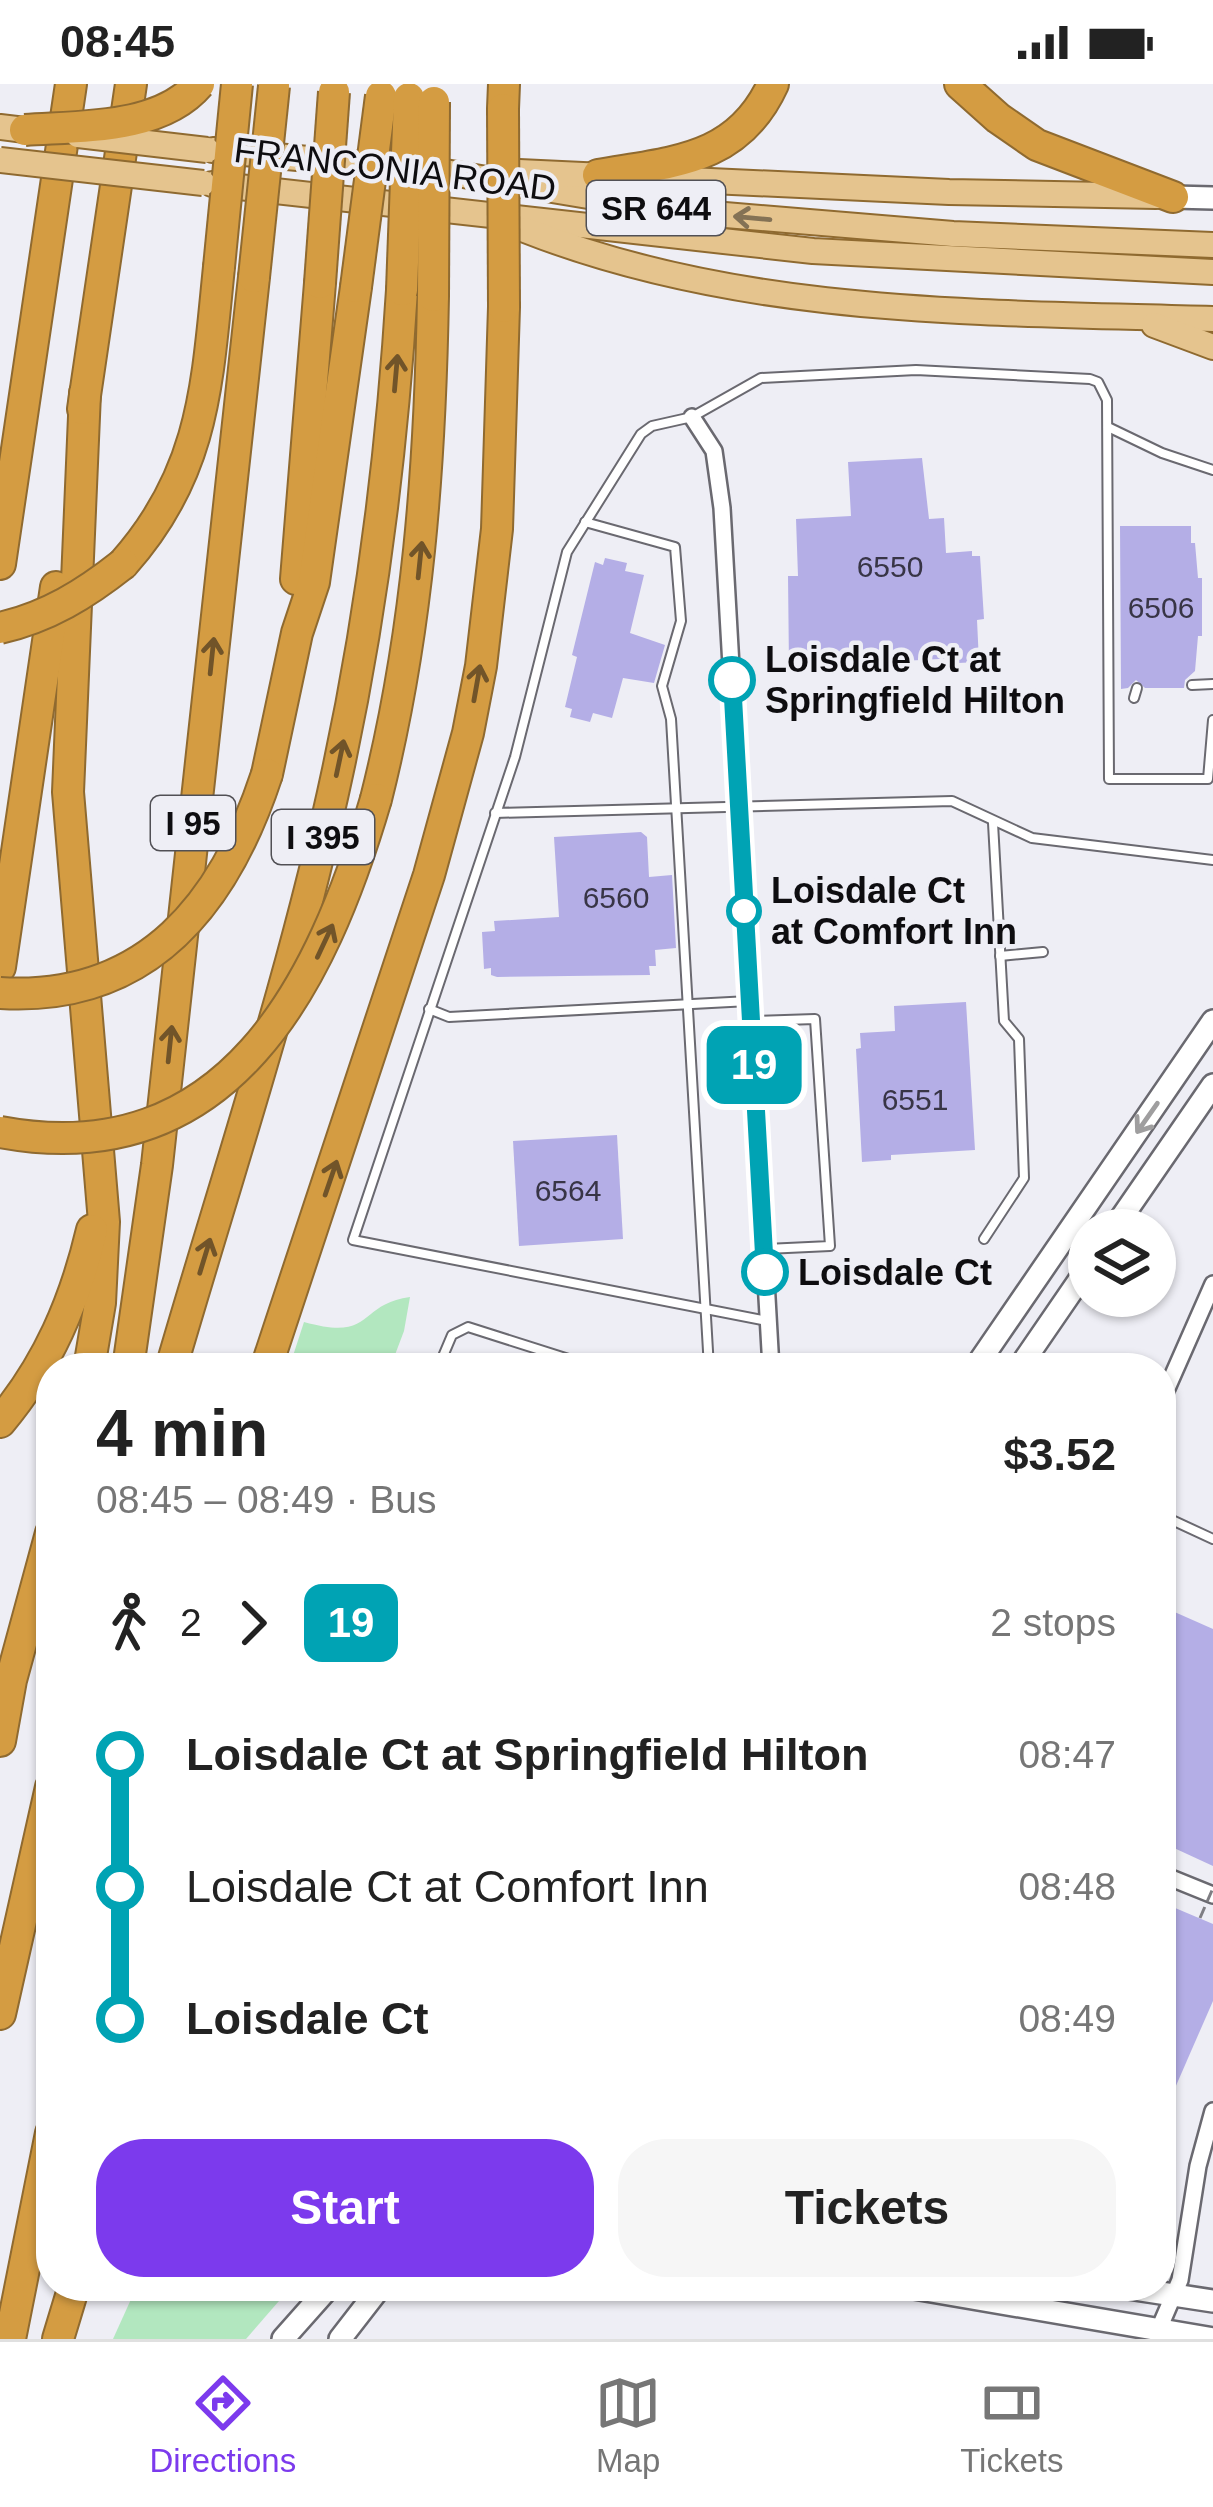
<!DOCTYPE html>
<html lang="en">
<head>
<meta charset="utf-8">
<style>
  :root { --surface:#fff; --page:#f6f6f6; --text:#222; --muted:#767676; --line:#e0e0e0; --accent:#7c3aed }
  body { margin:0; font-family:Helvetica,sans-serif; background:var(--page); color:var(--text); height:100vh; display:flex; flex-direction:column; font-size:45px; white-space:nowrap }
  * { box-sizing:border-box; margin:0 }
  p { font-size:39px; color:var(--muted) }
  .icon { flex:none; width:66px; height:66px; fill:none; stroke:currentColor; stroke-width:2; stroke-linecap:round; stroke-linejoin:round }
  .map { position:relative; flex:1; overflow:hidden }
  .panel { position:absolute; left:36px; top:1269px; width:1140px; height:948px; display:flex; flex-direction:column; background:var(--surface); border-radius:48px; box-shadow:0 3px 9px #0004 }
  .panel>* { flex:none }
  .badge { padding:0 24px; border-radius:18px; font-size:42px; line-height:78px }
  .fabs { position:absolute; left:1068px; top:1125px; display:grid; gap:24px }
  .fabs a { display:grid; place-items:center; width:108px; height:108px; border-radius:50%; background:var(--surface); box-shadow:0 3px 9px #0004; font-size:60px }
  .map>.badge { position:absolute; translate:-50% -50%; box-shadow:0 0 0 6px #fff }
  .legs { display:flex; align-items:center; gap:18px; height:132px; padding:0 60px; font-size:39px }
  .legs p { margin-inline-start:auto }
  .headline { display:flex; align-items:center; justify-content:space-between; height:204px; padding:0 60px }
  h1 { font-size:66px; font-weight:700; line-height:90px }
  .button { display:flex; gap:24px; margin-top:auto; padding:24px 60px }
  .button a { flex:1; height:138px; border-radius:48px; background:var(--accent); color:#fff; font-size:48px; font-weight:700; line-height:138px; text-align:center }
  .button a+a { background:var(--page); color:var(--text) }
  ul { padding:0 60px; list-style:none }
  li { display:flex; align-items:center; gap:42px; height:132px; font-size:45px }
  li i { display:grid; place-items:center; width:18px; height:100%; margin:0 15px; background:currentColor }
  li i::after { content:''; width:30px; height:30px; margin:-15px; border:9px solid; border-radius:50%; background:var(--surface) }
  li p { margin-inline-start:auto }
  li:first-child i { background:linear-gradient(#0000 50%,currentColor 0) }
  li:last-child i { background:linear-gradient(currentColor 50%,#0000 0) }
  .status { display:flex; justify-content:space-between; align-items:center; height:84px; padding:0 60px; background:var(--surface); direction:ltr }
  .status svg { height:33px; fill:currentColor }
  .dock { display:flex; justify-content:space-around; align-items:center; height:168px; border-top:3px solid var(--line); background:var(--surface); font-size:33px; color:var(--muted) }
  .dock a { display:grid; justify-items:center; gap:6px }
  .dock .active { color:var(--accent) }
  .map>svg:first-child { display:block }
</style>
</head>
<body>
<div class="status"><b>08:45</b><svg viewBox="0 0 49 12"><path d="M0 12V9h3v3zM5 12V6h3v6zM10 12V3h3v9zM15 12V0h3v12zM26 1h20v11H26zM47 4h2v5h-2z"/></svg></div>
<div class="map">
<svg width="1213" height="2255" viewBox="0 0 1213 2255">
  <rect width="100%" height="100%" fill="#eeeef5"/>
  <g fill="#b2e7bf">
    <path d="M410,1213L404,1247L390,1284H289L304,1238C375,1258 357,1220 410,1213Z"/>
    <polygon points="137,2202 292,2202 246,2255 113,2255"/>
  </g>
  <g fill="#b4aee6">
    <polygon points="922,374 929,435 944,434 946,469 972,467 972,472 980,472 984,535 977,536 979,578 958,579 958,574 789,583 788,492 798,492 796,435 851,432 848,378"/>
    <polygon points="1120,442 1191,442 1191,459 1195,459 1198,494 1202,494 1202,552 1198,552 1195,587 1185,596 1184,604 1145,604 1136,596 1128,604 1121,605"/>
    <polygon points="605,474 627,479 625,487 644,491 630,549 665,561 654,599 623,594 612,634 593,629 590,638 570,633 572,625 565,623 577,573 572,571 595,478 603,481"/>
    <polygon points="641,748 647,753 649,793 672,791 676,864 655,866 656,882 649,882 650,891 497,893 491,891 491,884 484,885 482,848 495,847 494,837 559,833 554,753"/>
    <polygon points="966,918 975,1066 891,1071 891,1076 862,1078 856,965 861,964 860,949 895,947 894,922"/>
    <polygon points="617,1051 623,1155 519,1162 513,1057"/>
    <polygon points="1161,1522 1213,1545 1213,1782 1161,1758"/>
    <polygon points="1161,1818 1213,1840 1213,1917 1161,2036"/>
  </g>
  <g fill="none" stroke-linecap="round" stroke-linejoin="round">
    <g stroke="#6a6970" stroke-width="12">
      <g id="lane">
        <polyline points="1108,343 1162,369 1213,386"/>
        <polyline points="585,438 675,463 681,537 662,602 671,635 709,1284"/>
        <polyline points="1192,601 1213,600"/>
        <polyline points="1134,614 1137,604"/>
        <polyline points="495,729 952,717 1032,754 1213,776"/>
        <polyline points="1000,872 1043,868"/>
        <polyline points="429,925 449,933 749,917"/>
        <polyline points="751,937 815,935 830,1162 766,1165"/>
        <polyline points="984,1155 1024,1094 1019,955 1004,937 993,739"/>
        <polyline points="767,1237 353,1156 515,673 567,468 641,350 652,342 692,333 761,294 916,286 1090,295 1098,298 1107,316 1109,695 1208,695 1213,636"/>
        <polyline points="438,1284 452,1251 468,1243 597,1284"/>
        <polyline points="1161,1431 1213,1455"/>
      </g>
    </g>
    <g stroke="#6a6970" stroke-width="20">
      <g id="street">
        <polyline points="692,333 714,367 722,424 771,1284"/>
        <polyline points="1161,1318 1213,1200"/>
        <polyline points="1161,1790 1213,1811"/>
        <polyline points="1159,2245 1180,2196 1198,2082 1213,2027"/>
      </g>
    </g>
    <g stroke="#6a6970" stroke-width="26">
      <g id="secondary">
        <polyline points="1173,113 1213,114"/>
        <polyline points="1113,1146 1213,1001"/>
        <polyline points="975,1284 1213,937"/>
        <polyline points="1019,1284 1089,1182"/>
        <polyline points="902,2202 1213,2255"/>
        <polyline points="1115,2202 1213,2217"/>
        <polyline points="283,2255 330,2202"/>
        <polyline points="340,2255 381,2202"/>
      </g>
    </g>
    <g stroke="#8f6a30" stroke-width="28">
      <g id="primary">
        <polyline points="0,43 25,46"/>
        <polyline points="213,66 445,88 678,127 953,150 1213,161"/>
        <polyline points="519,88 949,108 1156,112"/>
        <polyline points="212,100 813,167 1213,188"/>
        <path d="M525,146C744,232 981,228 1213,235"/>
        <polyline points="1154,241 1213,263"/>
      </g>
    </g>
    <g stroke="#8f6a30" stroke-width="34">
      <g id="highway">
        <polyline points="960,0 998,34 1037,61 1173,113"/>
        <polyline points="503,25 504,0"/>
        <path d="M598,91C672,78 738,77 773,0"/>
        <polyline points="85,309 68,708 104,1138 100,1219 89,1284"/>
        <polyline points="83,325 131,0"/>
        <polyline points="0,480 71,0"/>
        <path d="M123,480C205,388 207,300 219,183"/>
        <polyline points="296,495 320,199"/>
        <polyline points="267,690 297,549 314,498 356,203"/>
        <path d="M376,715C418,549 430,383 433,212"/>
        <polyline points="0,883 56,503"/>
        <polyline points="128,1284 157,1081 254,193"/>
        <path d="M171,1284C229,1085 295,888 338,686C372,528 392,368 402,206"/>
        <polyline points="266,1284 429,791 468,649 481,582 497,445 504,223"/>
        <path d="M0,1338C48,1281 75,1218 92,1146"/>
        <polyline points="0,1657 11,1596 51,1449"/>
        <polyline points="0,1930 51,1703"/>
        <polyline points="10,2255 51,2049"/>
        <polyline points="58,2255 74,2202"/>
      </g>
    </g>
    <use href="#lane" stroke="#fff" stroke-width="8"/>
    <use href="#street" stroke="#fff" stroke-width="15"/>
    <use href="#secondary" stroke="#fff" stroke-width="21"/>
    <use href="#primary" stroke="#e5c48e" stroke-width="24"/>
    <use href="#highway" stroke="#d49c42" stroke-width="30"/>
    <g stroke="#8f6a30" stroke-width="28" stroke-linecap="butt">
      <g id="primary-bridge">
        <polyline points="78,51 207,66"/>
        <polyline points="0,76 203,99"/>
      </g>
    </g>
    <g stroke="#8f6a30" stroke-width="34" stroke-linecap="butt">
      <g id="highway-bridge">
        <polyline points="503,25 504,223"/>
        <path d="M25,46C80,42 160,46 199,0"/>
        <polyline points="219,183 237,0"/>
        <polyline points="254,193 274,2"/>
        <polyline points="320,199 334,8"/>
        <polyline points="356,203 381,12"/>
        <polyline points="402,206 409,14"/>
        <polyline points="433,212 434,18"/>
        <path d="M0,544C48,533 85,510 123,480"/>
        <path d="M0,909C148,918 225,818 267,690"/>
        <path d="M0,1048C229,1091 322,899 376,715"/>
      </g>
    </g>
    <polyline stroke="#7f7e83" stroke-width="3" stroke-dasharray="12 6" stroke-linecap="butt" points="1200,1834 1213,1804"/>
    <use href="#primary-bridge" stroke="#e5c48e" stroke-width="24"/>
    <use href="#highway-bridge" stroke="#d49c42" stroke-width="30"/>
  </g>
  <defs><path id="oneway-shaft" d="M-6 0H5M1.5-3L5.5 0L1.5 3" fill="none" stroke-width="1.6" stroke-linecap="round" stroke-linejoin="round" transform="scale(3)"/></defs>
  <use stroke="#847255" href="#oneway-shaft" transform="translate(752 134) rotate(-175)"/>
  <g stroke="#715429">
    <use href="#oneway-shaft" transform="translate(396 289) rotate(-85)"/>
    <use href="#oneway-shaft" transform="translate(420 476) rotate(-84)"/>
    <use href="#oneway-shaft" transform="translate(212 572) rotate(-84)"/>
    <use href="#oneway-shaft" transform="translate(477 599) rotate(-80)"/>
    <use href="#oneway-shaft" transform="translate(340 674) rotate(-78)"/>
    <use href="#oneway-shaft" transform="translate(325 857) rotate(-65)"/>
    <use href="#oneway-shaft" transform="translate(170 960) rotate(-84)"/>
    <use href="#oneway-shaft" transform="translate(331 1094) rotate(-71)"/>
    <use href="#oneway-shaft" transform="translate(205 1172) rotate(-73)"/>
  </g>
  <use stroke="#9f9e9f" href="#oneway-shaft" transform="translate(1147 1034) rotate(125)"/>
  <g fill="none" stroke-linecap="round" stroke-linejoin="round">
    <g stroke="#fff" stroke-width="27">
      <polyline id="line-1" points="732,596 765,1188"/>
    </g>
    <use href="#line-1" stroke="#00a3b4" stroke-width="18"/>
  </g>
  <g fill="#fff" stroke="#00a3b4" stroke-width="6">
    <circle cx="732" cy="596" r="21"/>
    <circle cx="744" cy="827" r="15"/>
    <circle cx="765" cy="1188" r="21"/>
  </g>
  <g text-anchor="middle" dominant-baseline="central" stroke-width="9" stroke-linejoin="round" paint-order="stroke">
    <g font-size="30" fill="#383546">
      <text x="890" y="482">6550</text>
      <text x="1161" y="523">6506</text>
      <text x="616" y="813">6560</text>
      <text x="915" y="1015">6551</text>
      <text x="568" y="1106">6564</text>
    </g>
    <g fill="#eeeef5" stroke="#515055" stroke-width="3">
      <rect x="587" y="97" width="138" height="54" rx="9"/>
      <rect x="151" y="712" width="84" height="54" rx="9"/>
      <rect x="272" y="726" width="102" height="54" rx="9"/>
    </g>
    <g font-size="33" font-weight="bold" fill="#0e0d10">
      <text x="656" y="124">SR 644</text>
      <text x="193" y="739">I 95</text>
      <text x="323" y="753">I 395</text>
    </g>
    <g font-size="36" fill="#0e0d10" stroke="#eeeef5">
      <text transform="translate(395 85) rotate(7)">FRANCONIA ROAD</text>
    </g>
    <g font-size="36" font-weight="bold" fill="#0e0d10" stroke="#eeeef5" text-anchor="start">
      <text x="765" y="575">Loisdale Ct at<tspan x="765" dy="41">Springfield Hilton</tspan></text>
      <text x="771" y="806">Loisdale Ct<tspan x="771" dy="41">at Comfort Inn</tspan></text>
      <text x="798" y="1188">Loisdale Ct</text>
    </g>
  </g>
</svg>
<div class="fabs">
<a><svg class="icon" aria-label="layers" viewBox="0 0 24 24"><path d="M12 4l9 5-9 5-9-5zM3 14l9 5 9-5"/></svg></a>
</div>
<b class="badge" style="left:754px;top:981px;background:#00a3b4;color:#fff">19</b>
<section class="panel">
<div class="headline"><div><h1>4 min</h1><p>08:45 – 08:49 · Bus</p></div><b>$3.52</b></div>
<div class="legs"><svg class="icon" aria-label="walk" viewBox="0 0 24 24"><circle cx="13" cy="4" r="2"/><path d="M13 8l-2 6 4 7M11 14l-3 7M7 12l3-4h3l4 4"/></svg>2<svg class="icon" aria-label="forward" viewBox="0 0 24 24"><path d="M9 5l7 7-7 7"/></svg><b class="badge" style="background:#00a3b4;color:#fff">19</b><p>2 stops</p></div>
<ul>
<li><i style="color:#00a3b4"></i><b>Loisdale Ct at Springfield Hilton</b><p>08:47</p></li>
<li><i style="color:#00a3b4"></i><span>Loisdale Ct at Comfort Inn</span><p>08:48</p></li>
<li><i style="color:#00a3b4"></i><b>Loisdale Ct</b><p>08:49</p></li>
</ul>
<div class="button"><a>Start</a><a>Tickets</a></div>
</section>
</div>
<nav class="dock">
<a class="active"><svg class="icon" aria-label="directions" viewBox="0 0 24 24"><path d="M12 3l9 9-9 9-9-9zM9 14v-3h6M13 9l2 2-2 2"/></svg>Directions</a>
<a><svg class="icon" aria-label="map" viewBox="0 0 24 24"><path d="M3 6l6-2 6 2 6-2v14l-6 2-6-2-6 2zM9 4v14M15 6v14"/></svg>Map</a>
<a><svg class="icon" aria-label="tickets" viewBox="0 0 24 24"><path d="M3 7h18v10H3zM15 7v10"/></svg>Tickets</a>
</nav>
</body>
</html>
